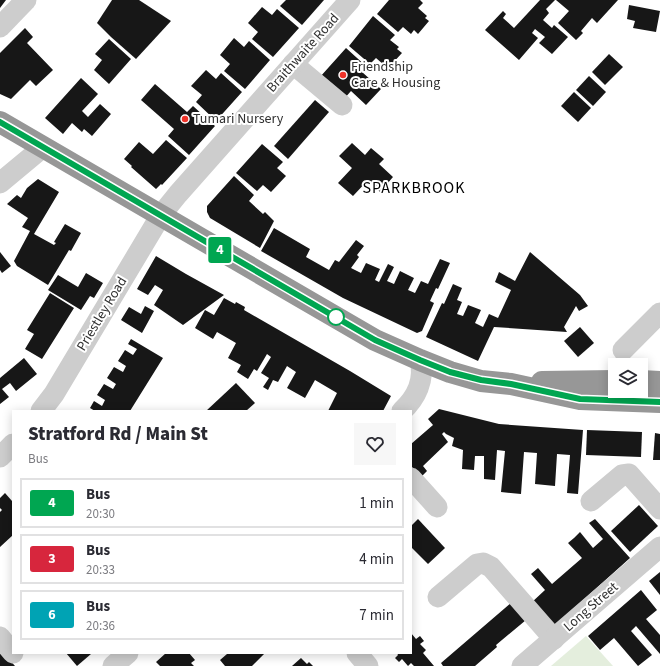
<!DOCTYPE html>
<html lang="en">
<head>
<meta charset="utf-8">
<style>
  :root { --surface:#fff; --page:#f7f7f7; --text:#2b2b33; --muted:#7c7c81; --line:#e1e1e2 }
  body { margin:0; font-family:"Source Sans 3",sans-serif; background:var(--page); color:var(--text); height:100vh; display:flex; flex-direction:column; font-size:15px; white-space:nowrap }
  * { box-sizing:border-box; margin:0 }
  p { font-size:13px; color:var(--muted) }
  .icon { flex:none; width:22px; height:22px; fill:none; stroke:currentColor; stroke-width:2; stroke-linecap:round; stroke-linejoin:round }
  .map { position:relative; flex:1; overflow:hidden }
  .details { position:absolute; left:12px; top:410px; width:400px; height:244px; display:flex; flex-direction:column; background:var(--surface); border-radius:0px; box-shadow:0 2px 10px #0003 }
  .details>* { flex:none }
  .badge { padding:0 8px; border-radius:3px; font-size:14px; line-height:26px }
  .controls { position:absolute; left:608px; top:358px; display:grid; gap:8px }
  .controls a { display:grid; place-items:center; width:40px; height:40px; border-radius:0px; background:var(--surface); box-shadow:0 2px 10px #0003; font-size:20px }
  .map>.badge { position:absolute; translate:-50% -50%; box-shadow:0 0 0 2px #fff }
  .round { display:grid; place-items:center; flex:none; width:42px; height:42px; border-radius:0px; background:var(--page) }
  .headline { display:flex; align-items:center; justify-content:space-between; height:68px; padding:0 16px }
  h1 { font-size:19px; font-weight:800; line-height:30px }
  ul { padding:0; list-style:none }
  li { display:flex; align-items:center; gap:12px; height:50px; margin:0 8px 6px; padding:0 8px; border:2px solid var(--line); border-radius:0px }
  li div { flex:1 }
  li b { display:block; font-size:15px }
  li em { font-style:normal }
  li .badge { min-width:44px; font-weight:700; text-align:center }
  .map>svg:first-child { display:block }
</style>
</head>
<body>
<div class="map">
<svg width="660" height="666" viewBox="0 0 660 666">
  <rect width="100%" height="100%" fill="#fff"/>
  <polygon fill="#e4eedd" points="586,636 613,666 551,666"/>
  <g fill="#171717">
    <polygon points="0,0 6,0 0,8"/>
    <polygon points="112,0 139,0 171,21 136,59 111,37 97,23"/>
    <polygon points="286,0 324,0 302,25 280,6"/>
    <polygon points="389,0 420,0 423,3 418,8 427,16 425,18 429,21 418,34 414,30 411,34 403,27 398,32 377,14"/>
    <polygon points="540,0 555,0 546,9 549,13 543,20 552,28 554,25 568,37 552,54 539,43 545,37 535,29 532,33 538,38 519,60 485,30 503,11 506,14 503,18 514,28"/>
    <polygon points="556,0 618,0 597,23 592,18 581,31 583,33 576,40 558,23 569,11"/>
    <polygon points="629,5 660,11 656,32 633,28 635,21 627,19"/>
    <polygon points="262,7 272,15 277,9 299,28 273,57 252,39 258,32 248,23"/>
    <polygon points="373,16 395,35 390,40 399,47 397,49 402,53 390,66 386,63 384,65 376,58 370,64 349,46"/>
    <polygon points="25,28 33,37 27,43 53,70 36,86 30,80 11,99 0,94 0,53"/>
    <polygon points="234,38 244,47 249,41 270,60 245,89 224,71 230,64 220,55"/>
    <polygon points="109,39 131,59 109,84 94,70 102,60 95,54"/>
    <polygon points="346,48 367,67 362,72 381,89 366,105 351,91 344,99 320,77"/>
    <polygon points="609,54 623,67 605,85 592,72"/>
    <polygon points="206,70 216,79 221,73 242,92 216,121 196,102 202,95 191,86"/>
    <polygon points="589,76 606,92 593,106 576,90"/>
    <polygon points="81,78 98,94 82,111 88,117 100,104 111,114 92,136 84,129 82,132 72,123 63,134 45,118"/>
    <polygon points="155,84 187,112 193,106 215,126 189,155 168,136 174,129 141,100"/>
    <polygon points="574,92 591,108 578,122 561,106"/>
    <polygon points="315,100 329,112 288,159 274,146"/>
    <polygon points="166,140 187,158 162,185 161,184 156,189 131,167 132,166 124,159 139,142 153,154"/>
    <polygon points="352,143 365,155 371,148 384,159 379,164 393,177 380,192 368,180 353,196 338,183 352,168 339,156"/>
    <polygon points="262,144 283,162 277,168 286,176 271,192 263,185 257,191 236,173"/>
    <polygon points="234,176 254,195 249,201 263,214 265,212 274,221 260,248 210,218 207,212 207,206"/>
    <polygon points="38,179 59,192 34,234 54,245 56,243 54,242 65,224 81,233 71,251 69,250 48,285 17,266 14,261 30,231 22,227 28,218 7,204 17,195 21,198 27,188"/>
    <polygon points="274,228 310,249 306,257 329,270 335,260 339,262 356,240 364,246 357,255 359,257 351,268 361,273 366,263 380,269 375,280 379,282 388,264 394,267 387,281 394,284 400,271 414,278 408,290 415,293 421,281 428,284 440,259 450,263 438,289 436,288 430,301 434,303 422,331 417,333 343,298 261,251"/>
    <polygon points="0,252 11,266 2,273 0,270"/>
    <polygon points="530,252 580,295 588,306 579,311 576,306 564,327 567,332 494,327 478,361 426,337 442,303 444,304 453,284 462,288 457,300 462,302 457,314 463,316 468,305 481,310 475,323 483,327 489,314 498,318 511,290 495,282 499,272 515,281"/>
    <polygon points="156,256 186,274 224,295 183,325 154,305 163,290 155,285 148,295 137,289"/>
    <polygon points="86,273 103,283 94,298 90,296 81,310 48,290 58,275 78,287"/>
    <polygon points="50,293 74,308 42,359 25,349 34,334 27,330"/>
    <polygon points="224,298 235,304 236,302 245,307 244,310 350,371 391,396 383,411 328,411 337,393 315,380 305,398 287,388 296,372 287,366 278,382 273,380 268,390 263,387 269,378 261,373 271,357 267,354 257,371 254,369 248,379 237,372 241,365 228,358 236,343 217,332 213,339 195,328 205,310 214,315"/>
    <polygon points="145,306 154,311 142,333 121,320 129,307 141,314"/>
    <polygon points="580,327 594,343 578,357 564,341"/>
    <polygon points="131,339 163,358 130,411 95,411 90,408 94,401 102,406 105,400 97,395 104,384 113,389 116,384 107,378 114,367 123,372 126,366 118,361 125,350 133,355 137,349 128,344"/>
    <polygon points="24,358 37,374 16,391 10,383 2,389 9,397 0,404 0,378"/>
    <polygon points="236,383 255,403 246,411 206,411"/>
    <polygon points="439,409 499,424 583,430 578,494 567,493 570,455 557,454 555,486 535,484 537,453 524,452 521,494 501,492 505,451 497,450 495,480 484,479 484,456 475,456 474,470 462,469 463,450 452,446 454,438 446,434 444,432 442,434 448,442 423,466 427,471 421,477 411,466 411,444 433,425 428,419"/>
    <polygon points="587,430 642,432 641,457 586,455"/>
    <polygon points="655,433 660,434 660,460 653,460"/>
    <polygon points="5,493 12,501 13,500 13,535 0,547 0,512 2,510 0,508 0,498"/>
    <polygon points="639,505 658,526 630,552 611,531"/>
    <polygon points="418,519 445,548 428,564 411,547 411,526"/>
    <polygon points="595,519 630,558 553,627 531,603 545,590 531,574 538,568 552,584 582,558 568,543 574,538 580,532 593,548 603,539 589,523"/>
    <polygon points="660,572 660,595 649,581"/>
    <polygon points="641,590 657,610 646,619 660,635 660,654 636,626 631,631 652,655 638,666 614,638 600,650 588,636"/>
    <polygon points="511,603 526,620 496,645 497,647 475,666 443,666 441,663"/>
    <polygon points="411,633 416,639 420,636 424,641 420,644 426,650 423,653 434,666 414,666 411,663 408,666 402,659 399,662 395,658 398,655 397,653 411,653"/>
    <polygon points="0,649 15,666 0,666"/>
    <polygon points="66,653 90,653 91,654 77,666"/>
    <polygon points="166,653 189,653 195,660 191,663 194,666 160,666 156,662"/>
    <polygon points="226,653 265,653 252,666 225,666 220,660 227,654"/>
    <polygon points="301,658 307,664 309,662 313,666 292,666"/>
  </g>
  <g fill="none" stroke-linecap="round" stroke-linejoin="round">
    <g stroke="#cdcdcd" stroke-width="21">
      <polyline points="0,27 26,0"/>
      <polyline points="293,64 342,105"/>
      <polyline points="0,183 42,148"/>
      <polyline points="623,350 660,313"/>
      <polyline points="41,411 54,394 161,215 178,194 350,0"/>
      <path d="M402,411C416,398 425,380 420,360"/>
      <polyline points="0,457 13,444"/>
      <polyline points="411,478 437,507"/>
      <polyline points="591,501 622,475 629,474 660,509"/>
      <polyline points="438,597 477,564 483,563 491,567 554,639"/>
      <polyline points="0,637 13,653"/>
      <polyline points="357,653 368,666"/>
      <polyline points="113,666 128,653"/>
      <polyline points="522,666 660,547"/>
    </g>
    <g stroke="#979797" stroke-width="22">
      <polyline points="0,122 375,340 420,360 450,372 481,381 511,384 580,399 660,402"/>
      <polyline points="641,381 660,382"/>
      <polyline points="542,382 615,381"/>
    </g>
  </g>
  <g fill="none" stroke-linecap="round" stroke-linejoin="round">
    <g stroke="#fff" stroke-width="9">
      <polyline id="line" points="0,122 375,340 420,360 450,372 481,380 511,384 580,399 660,402"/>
    </g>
    <use href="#line" stroke="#00a651" stroke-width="6"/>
  </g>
  <g fill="#f03329" stroke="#fff" stroke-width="1.5">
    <circle cx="343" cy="75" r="4"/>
    <circle cx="185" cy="119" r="4"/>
  </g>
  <circle fill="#fff" stroke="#00a651" stroke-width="2" cx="336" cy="317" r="8"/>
  <g text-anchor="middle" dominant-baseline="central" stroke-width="4" stroke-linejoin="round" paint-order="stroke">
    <g font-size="14" fill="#303030" stroke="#fff">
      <text transform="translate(303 53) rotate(-48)">Braithwaite Road</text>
      <text transform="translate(102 314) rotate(-59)">Priestley Road</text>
      <text transform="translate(591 607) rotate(-41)">Long Street</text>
    </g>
    <g font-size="14" fill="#303030" stroke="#fff" text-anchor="start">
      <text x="351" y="67">Friendship<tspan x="351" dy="16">Care &amp; Housing</tspan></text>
      <text x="193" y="119">Tumari Nursery</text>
    </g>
    <g font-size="16" letter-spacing="1" fill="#000" stroke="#fff">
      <text x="414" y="188">SPARKBROOK</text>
    </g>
  </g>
</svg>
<div class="controls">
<a><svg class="icon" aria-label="layers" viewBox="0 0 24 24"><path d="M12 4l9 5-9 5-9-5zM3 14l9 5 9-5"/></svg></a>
</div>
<b class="badge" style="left:220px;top:250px;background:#00a651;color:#fff">4</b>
<section class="details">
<div class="headline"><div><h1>Stratford Rd / Main St</h1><p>Bus</p></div><a class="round"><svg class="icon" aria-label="heart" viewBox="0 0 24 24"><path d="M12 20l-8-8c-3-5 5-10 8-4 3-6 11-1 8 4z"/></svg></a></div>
<ul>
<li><span class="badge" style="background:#00a651;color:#fff">4</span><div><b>Bus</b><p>20:30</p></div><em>1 min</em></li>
<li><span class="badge" style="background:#d7263d;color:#fff">3</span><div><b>Bus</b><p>20:33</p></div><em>4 min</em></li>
<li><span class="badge" style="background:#00a3b4;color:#fff">6</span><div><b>Bus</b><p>20:36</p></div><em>7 min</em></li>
</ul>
</section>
</div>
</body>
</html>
